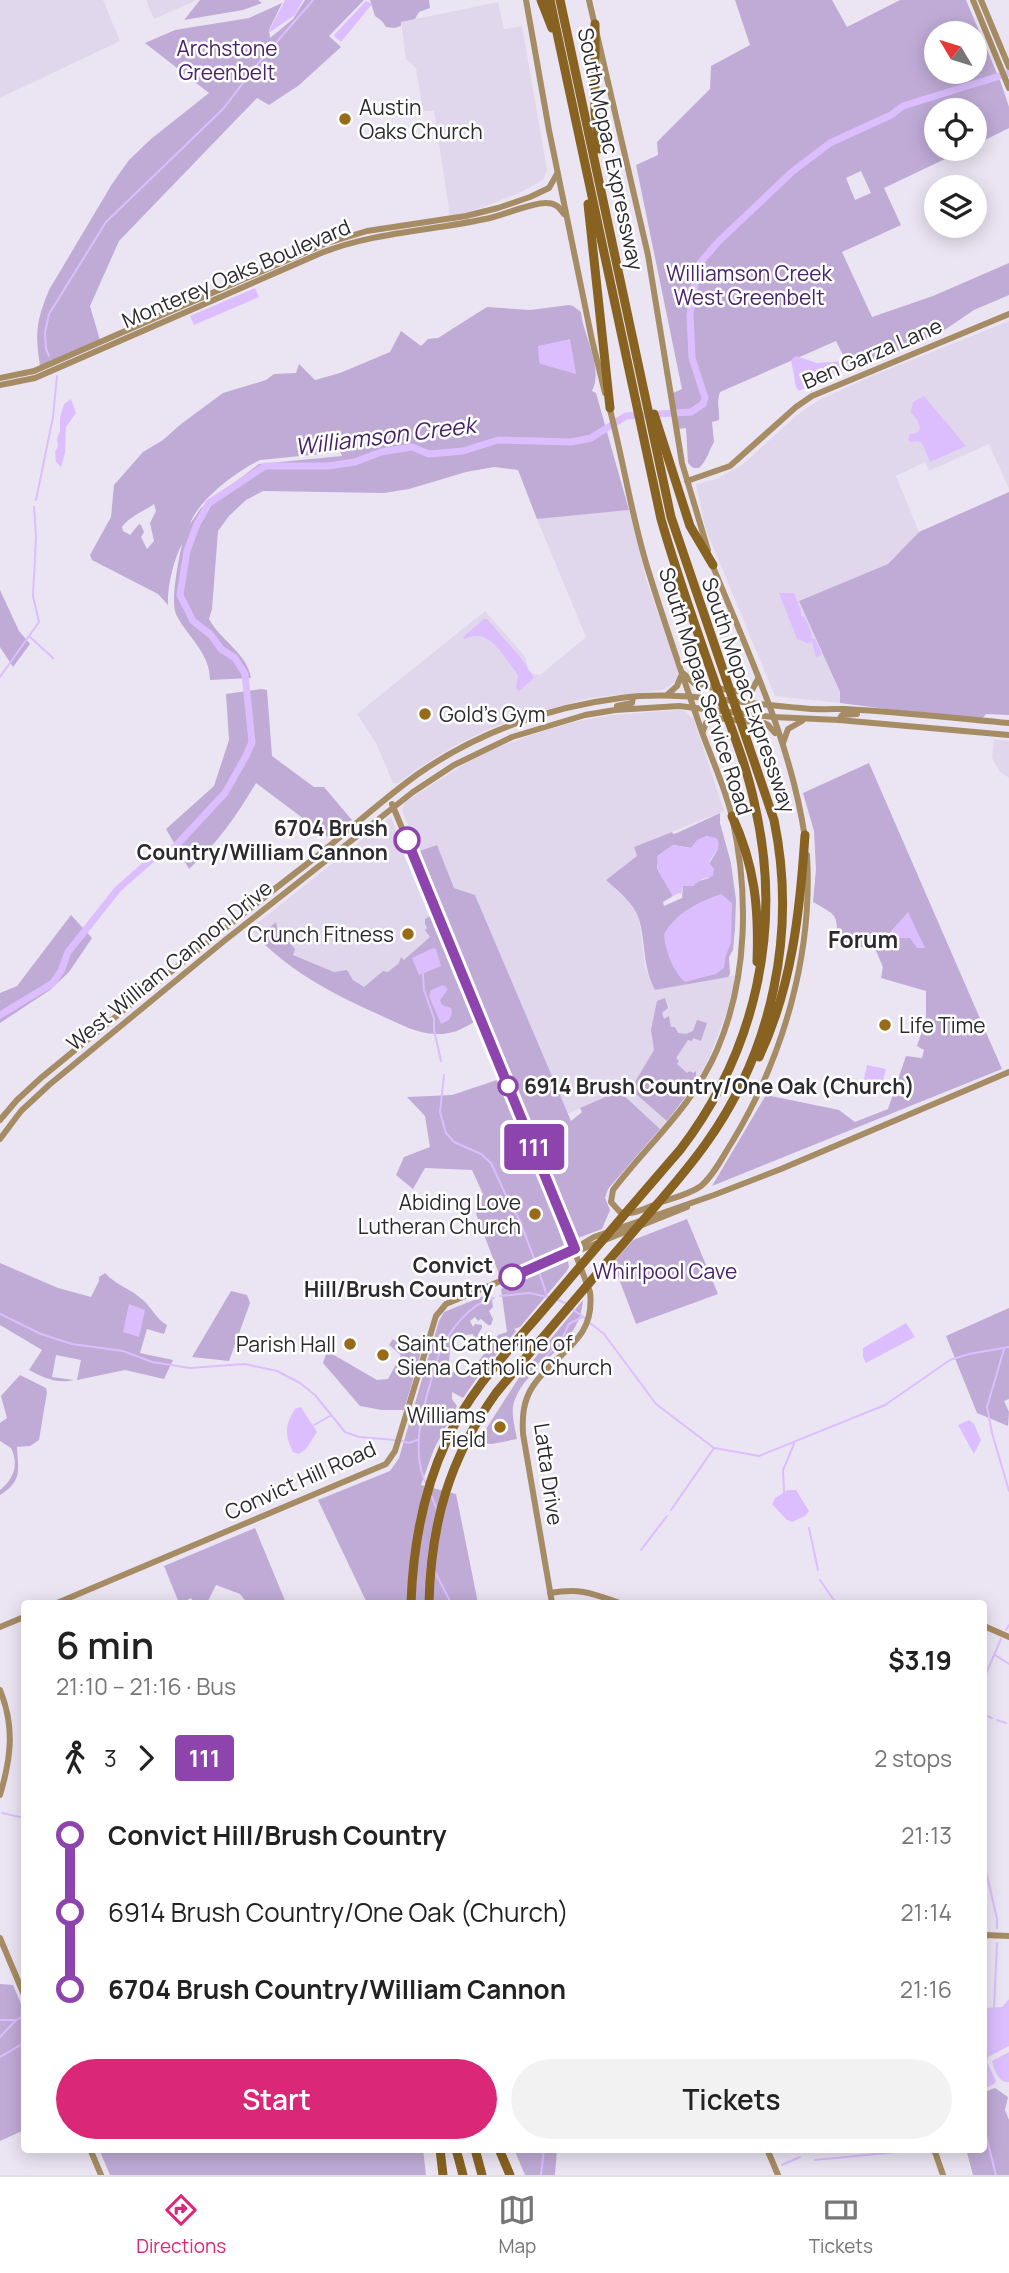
<!DOCTYPE html>
<html lang="en">
<head>
<meta charset="utf-8">
<style>
  :root { --surface:#fff; --page:#f2f2f2; --text:#222; --muted:#767676; --line:#e0e0e0; --accent:#db2777 }
  body { margin:0; font-family:Manrope,sans-serif; background:var(--page); color:var(--text); height:100vh; display:flex; flex-direction:column; font-size:26px; white-space:nowrap }
  * { box-sizing:border-box; margin:0 }
  p { font-size:23px; color:var(--muted) }
  .icon { flex:none; width:38px; height:38px; fill:none; stroke:currentColor; stroke-width:2; stroke-linecap:round; stroke-linejoin:round }
  .map { position:relative; flex:1; overflow:hidden }
  .sheet { position:absolute; left:21px; top:1600px; width:966px; height:553px; display:flex; flex-direction:column; background:var(--surface); border-radius:7px; box-shadow:0 4px 18px #0003 }
  .sheet>* { flex:none }
  .badge { padding:0 14px; border-radius:5px; font-size:24px; line-height:46px }
  .needle { width:46px; rotate:308deg }
  .buttons { position:absolute; left:924px; top:21px; display:grid; gap:14px }
  .buttons a { display:grid; place-items:center; width:63px; height:63px; border-radius:50%; background:var(--surface); box-shadow:0 4px 18px #0003; font-size:35px }
  .map>.badge { position:absolute; translate:-50% -50%; box-shadow:0 0 0 4px #fff }
  .legs { display:flex; align-items:center; gap:10px; height:77px; padding:0 35px; font-size:23px }
  .legs p { margin-inline-start:auto }
  .head { display:flex; align-items:center; justify-content:space-between; height:119px; padding:0 35px }
  h1 { font-size:38px; font-weight:600; line-height:52px }
  .cta { display:flex; gap:14px; margin-top:auto; padding:14px 35px }
  .cta a { flex:1; height:80px; border-radius:42px; background:var(--accent); color:#fff; font-size:28px; font-weight:600; line-height:80px; text-align:center }
  .cta a+a { background:var(--page); color:var(--text) }
  ul { padding:0 35px; list-style:none }
  li { display:flex; align-items:center; gap:24px; height:77px; font-size:26px }
  li i { display:grid; place-items:center; width:10px; height:100%; margin:0 9px; background:currentColor }
  li i::after { content:''; width:18px; height:18px; margin:-9px; border:5px solid; border-radius:50%; background:var(--surface) }
  li p { margin-inline-start:auto }
  li:first-child i { background:linear-gradient(#0000 50%,currentColor 0) }
  li:last-child i { background:linear-gradient(currentColor 50%,#0000 0) }
  .tabs { display:flex; justify-content:space-around; align-items:center; height:98px; border-top:2px solid var(--line); background:var(--surface); font-size:19px; color:var(--muted) }
  .tabs a { display:grid; justify-items:center; gap:4px }
  .tabs .active { color:var(--accent) }
  .map>svg:first-child { display:block }
</style>
</head>
<body>
<div class="map">
<svg width="1009" height="2175" viewBox="0 0 1009 2175">
  <rect width="100%" height="100%" fill="#ebe5f3"/>
  <g fill="#e0d7ec">
    <polygon points="0,0 103,0 120,41 0,98"/>
    <polygon points="146,0 197,0 154,19"/>
    <polygon points="498,2 504,29 522,26 547,170 543,180 519,193 470,212 450,216 434,111 423,111 416,68 406,59 401,22"/>
    <polygon points="1009,321 1009,489 989,444 929,471 925,462 896,476 919,532 888,564 799,601 840,693 840,703 775,696 705,527 696,484 716,479 742,465 798,414 817,401 872,376"/>
    <polygon points="629,510 647,582 678,671 677,681 663,690 590,698 523,716 486,730 456,745 423,765 398,783 393,783 376,743 357,714 485,611 523,654 526,658 528,670 534,674 540,675 586,637 537,519"/>
    <polygon points="678,710 685,711 694,720 724,811 634,847 637,856 606,880 630,903 639,918 645,967 655,990 736,975 728,1009 707,1063 686,1097 660,1129 619,1091 567,1114 475,895 454,888 437,845 419,851 402,810 405,802 466,763 501,746 543,731 578,721 612,715"/>
    <polygon points="994,739 1009,741 1009,778 999,771 992,758"/>
    <polygon points="389,818 392,819 403,853 460,990 457,1032 439,1034 391,1020 336,995 300,973 261,942 250,929"/>
  </g>
  <g fill="#bfabd6" fill-rule="evenodd">
    <polygon points="200,0 258,0 262,3 243,10 184,20"/>
    <path d="M305,0H364L329,36L341,47L298,86L269,105L257,98L119,241L90,306L100,340L40,366C35,332 36,322 49,290L112,184L129,160L151,139L209,93L145,43L175,30L249,18L282,3L269,30L270,38L293,19Z"/>
    <polygon points="370,0 429,0 430,8 419,12 415,19 401,22 401,26 394,28 386,27 382,21 375,16"/>
    <path d="M735,0H832L847,27L900,0H966L1001,83L1009,107V128L975,145V110H936V149H966L884,188L901,225L842,252L872,317L933,296L1009,263V295L974,310L940,333L851,371L836,341L720,392C716,404 720,408 719,420L712,422L714,442C709,450 707,461 699,468H693L688,463L686,428L677,429L671,394L682,389L636,165L658,155L657,142L710,89L711,66L750,45ZM936,33H975V72H936ZM861,171L871,193L855,200L846,178Z"/>
    <path d="M569,305L573,306L581,312C583,336 604,367 592,391L596,393L629,510L537,519L518,470L494,467L466,472L409,489L384,493L263,491L246,500L229,516L218,531L212,609L209,619C221,641 247,653 251,678L210,680C210,652 187,637 176,614C170,601 179,558 182,544C174,559 167,586 168,605L158,594L92,560L90,555L111,517L114,485L143,452L163,440L181,424L223,393L266,380L274,374L296,373L299,364L315,380L340,373L390,352L401,331L421,346L428,339L438,338L487,307L530,310ZM339,449L342,456L259,464L201,508L190,524C198,500 237,471 260,460L331,453ZM154,504L156,511L150,523L154,541L147,549L141,537L144,532L141,525L139,524L130,535L123,531L122,527C130,516 143,512 154,504Z"/>
    <polygon points="1009,492 1009,715 986,714 980,721 840,703 840,692 799,601 888,564 919,532"/>
    <polygon points="0,590 19,631 30,644 13,667 0,647"/>
    <path d="M261,689L267,690L272,756L314,787H324L352,820L328,837L256,783C237,815 217,844 189,869L166,829L214,786L229,740L226,694Z"/>
    <path d="M869,763L1002,1069L712,1186L766,1095L839,1110L855,1122L888,1109L906,1056L922,1058L924,1050L917,1046L926,1019V991L881,978L883,967L876,951L836,940C839,913 835,915 813,902L816,870L814,831L803,793Z"/>
    <path d="M720,813V823L731,863L736,900L735,929L733,950L729,957L730,974L728,977L655,990C642,964 646,944 639,919C634,903 618,891 606,880L637,856L634,847L672,832L673,834L677,833ZM707,836L718,849L709,864L713,868L709,878L683,886L682,898L664,906L663,902L673,896L657,868L659,855L673,845L691,848L698,840Z"/>
    <polygon points="437,845 454,888 475,895 571,1121 582,1112 580,1108 619,1091 660,1129 608,1189 605,1198 610,1210 602,1229 578,1238 575,1237 423,863 419,851"/>
    <polygon points="71,915 92,938 69,972 50,990 0,1023 0,993 17,986"/>
    <path d="M430,916L474,1022C463,1029 452,1034 439,1034C419,1035 400,1024 382,1016C338,996 293,974 258,938L276,922L277,928L295,949L293,955L334,972L347,970L353,980L364,987L383,971L388,972L399,963L401,957L404,960L430,937L425,930L427,928L425,924V919Z"/>
    <polygon points="665,998 668,1008 662,1013 664,1019 669,1016 671,1027 675,1027 678,1033 686,1034 693,1031 697,1020 707,1023 701,1041 693,1038 692,1041 688,1040 676,1058 679,1061 677,1064 687,1073 690,1071 693,1073 696,1071 696,1083 667,1121 636,1094 632,1087 654,1050 651,1030 657,1001"/>
    <polygon points="503,1078 565,1248 501,1279 476,1214 483,1194 472,1170 425,1168 413,1189 396,1175 404,1157 430,1147 425,1116 407,1097 452,1095"/>
    <polygon points="687,1219 718,1294 636,1324 613,1263 633,1240"/>
    <polygon points="568,1261 569,1267 566,1272 520,1327 514,1329 516,1331 477,1378 463,1398 452,1392 452,1399 457,1406 434,1449 421,1485 456,1494 478,1603 367,1603 318,1500 390,1471 399,1458 439,1321 444,1312 491,1293 493,1307 489,1311 493,1319 491,1325 488,1325 481,1319 478,1321 475,1317 470,1321 473,1327 475,1324 482,1325 482,1328 478,1334 479,1339 488,1331 476,1347 473,1334 451,1337 448,1373 472,1370 498,1335 507,1332 501,1289"/>
    <path d="M0,1263L58,1288L91,1297L99,1281V1277L105,1273C116,1285 131,1289 143,1300C152,1308 156,1319 167,1325L164,1334L147,1329L140,1353L173,1360L164,1379L125,1370L77,1380L81,1360L56,1355L52,1377L74,1380C57,1384 44,1378 29,1370L42,1350L0,1325Z"/>
    <polygon points="231,1291 247,1295 250,1303 229,1361 192,1357"/>
    <path d="M583,1300C579,1352 522,1364 513,1407C512,1416 515,1429 517,1439L492,1444L477,1443L520,1376Z"/>
    <polygon points="1009,1308 1009,1399 1004,1401 1009,1412 1008,1426 977,1413 946,1336"/>
    <polygon points="407,1336 424,1342 404,1410 382,1410 360,1406 323,1363 327,1351 377,1380 388,1379 401,1355 389,1345 393,1339 397,1342"/>
    <path d="M20,1375L46,1388L47,1392L39,1440L30,1446L17,1447C18,1470 23,1481 0,1495V1490C14,1479 19,1464 11,1448L0,1441V1423L7,1418L1,1396Z"/>
    <polygon points="255,1528 286,1603 247,1603 240,1594 216,1585 207,1603 194,1603 191,1598 187,1600 187,1603 179,1603 164,1566"/>
    <polygon points="0,1984 13,1985 24,2011 24,2130 0,2141"/>
    <polygon points="995,2088 1008,2097 1005,2110 1009,2120 1009,2175 973,2175 966,2149 984,2149 984,2092"/>
    <polygon points="99,2149 423,2149 426,2175 110,2175"/>
    <polygon points="514,2149 557,2149 555,2175 525,2175"/>
  </g>
  <g fill="#dcbefe">
    <polygon points="285,0 303,0 295,15 270,32 269,31"/>
    <polygon points="366,1 372,4 341,42 334,36 335,34"/>
    <polygon points="255,288 259,297 194,325 190,316"/>
    <polygon points="570,339 576,374 541,364 539,362 538,346"/>
    <polygon points="796,356 817,363 842,361 847,369 799,391 796,387 791,360"/>
    <polygon points="924,396 966,446 930,462 922,443 918,441 911,442 908,440 910,434 917,433 920,429 918,421 911,412 913,402"/>
    <polygon points="71,399 76,413 66,427 65,453 61,467 56,462 55,452 58,446 57,439 60,431 60,418 64,404"/>
    <polygon points="779,593 794,593 801,610 801,616 805,617 812,634 811,638 815,639 822,655 816,657 812,642 807,643 797,639"/>
    <path d="M484,619H487L521,658L534,678L519,691L516,688L518,676L516,672C503,656 488,626 465,639L463,637Z"/>
    <path d="M707,836L716,838C724,848 711,854 709,864L714,869L713,876L702,879L693,886H683L681,894L679,893L673,896L658,871L657,856L673,845L691,848L697,840Z"/>
    <path d="M721,894L732,903L731,943L726,955L724,968L716,974L685,982C673,972 665,950 664,934C676,913 698,902 721,894Z"/>
    <polygon points="908,912 925,948 917,948 910,938 885,938"/>
    <polygon points="433,948 436,949 441,966 419,975 412,958"/>
    <polygon points="443,985 448,989 440,1000 442,1005 451,1008 452,1013 449,1020 441,1024 429,996 431,990"/>
    <polygon points="867,1065 886,1069 880,1091 871,1089 869,1082 864,1079"/>
    <polygon points="129,1304 145,1310 139,1337 123,1332"/>
    <polygon points="906,1323 915,1337 866,1363 863,1357 863,1348"/>
    <path d="M301,1407L317,1432L306,1449L299,1454L293,1452C284,1435 285,1423 296,1408Z"/>
    <polygon points="969,1420 974,1424 981,1440 974,1454 958,1425"/>
    <polygon points="788,1490 796,1490 809,1511 805,1516 792,1522 787,1520 772,1504 775,1498"/>
    <polygon points="1009,1999 1009,2046 988,2057 987,2062 996,2081 994,2084 984,2089 984,2008 1002,2007"/>
    <path d="M1009,2052V2082C999,2084 994,2069 992,2061Z"/>
  </g>
  <g fill="none" stroke-linecap="round" stroke-linejoin="round">
    <g stroke="#dcbefe" stroke-width="2">
      <polyline points="49,356 46,349 45,332 49,314 106,222 223,109 256,66 313,0"/>
      <polyline points="36,500 53,417 57,376"/>
      <polyline points="29,636 53,658"/>
      <polyline points="0,677 39,622 33,596 36,537 34,507"/>
      <polyline points="423,974 424,990 434,1018 434,1030 441,1061"/>
      <polyline points="444,1075 440,1112 446,1133 454,1142 481,1154 491,1163 508,1200 520,1221 535,1261"/>
      <polyline points="538,1269 547,1296"/>
      <polyline points="500,1296 529,1293 548,1297"/>
      <polyline points="556,1299 567,1304"/>
      <polyline points="571,1308 586,1319"/>
      <polyline points="0,1314 41,1334 72,1344 123,1351 152,1362 190,1368 245,1364 277,1371 300,1383 315,1395 345,1432 359,1437 395,1440"/>
      <polyline points="590,1323 604,1334 656,1404 714,1448 759,1456 885,1405 950,1360 969,1354 1009,1347"/>
      <polyline points="1004,1349 987,1407 992,1433 1009,1491"/>
      <polyline points="534,1369 561,1341 569,1324 582,1317"/>
      <polyline points="314,1425 330,1416"/>
      <polyline points="402,1441 409,1443 417,1440"/>
      <path d="M426,1484C408,1444 427,1396 438,1357C448,1332 468,1304 494,1298"/>
      <polyline points="784,1492 783,1470 794,1444"/>
      <polyline points="431,1495 437,1510"/>
      <polyline points="671,1510 714,1448"/>
      <polyline points="809,1528 818,1570"/>
      <polyline points="641,1550 667,1516"/>
      <polyline points="434,1570 451,1603"/>
      <polyline points="820,1580 836,1603"/>
      <polyline points="1006,1630 1009,1625"/>
      <polyline points="995,1655 1009,1664"/>
      <polyline points="984,1678 1001,1639"/>
      <polyline points="984,1715 992,1718"/>
      <polyline points="997,1720 1006,1723"/>
      <polyline points="2,1813 24,1818"/>
      <polyline points="984,1863 997,1919 997,1928"/>
      <polyline points="994,2008 997,1943"/>
      <polyline points="0,2020 16,2020"/>
      <polyline points="0,2037 16,2020 24,2016"/>
      <polyline points="0,2057 24,2043"/>
      <polyline points="984,2128 996,2175"/>
      <polyline points="815,2160 927,2149"/>
      <polyline points="782,2165 800,2157"/>
      <polyline points="541,2175 544,2149"/>
    </g>
    <polyline stroke="#dcbefe" stroke-width="7" points="0,1015 53,983 61,971 68,952 118,889 152,859 171,851 225,793 246,756 252,742 245,674 235,658 221,649 211,635 193,621 180,595 187,551 197,524 209,503 265,466 328,466 355,462 381,452 412,447 429,454 463,451 498,440 571,442 591,438 626,416 691,412 703,404 705,398 692,358 690,315 697,272 700,263 718,242 793,171 830,143 891,115 903,106 1009,73"/>
    <g stroke="#a68c64" stroke-width="6">
      <polyline points="526,0 549,130 592,340 605,393"/>
      <polyline points="589,0 648,255 682,463 708,550"/>
      <polyline points="973,0 1009,88"/>
      <polyline points="981,0 1009,67"/>
      <polyline points="0,378 34,371 324,244 367,231 466,216 498,208 530,197 549,188 557,174"/>
      <path d="M0,385L35,378L321,253C374,232 430,231 485,219C502,216 532,202 547,203C556,203 560,208 564,214"/>
      <path d="M609,406C624,462 632,521 650,576C666,628 684,680 702,732C712,760 725,787 732,817C749,893 748,978 717,1050C693,1106 649,1143 613,1190L611,1202L620,1212C634,1216 648,1207 661,1202C674,1198 690,1194 701,1186C714,1175 723,1156 732,1142C783,1058 813,955 807,855"/>
      <polyline points="687,481 730,466 796,407 812,396 1009,314"/>
      <path d="M712,564C748,653 791,742 805,838"/>
      <polyline points="684,674 696,685 742,692 752,690 758,679"/>
      <polyline points="667,695 677,686 682,674"/>
      <polyline points="617,706 632,703 633,697"/>
      <polyline points="839,720 842,715 857,714"/>
      <polyline points="703,731 706,723 715,718 764,723 768,725 775,733"/>
      <polyline points="783,743 788,729 802,721"/>
      <path d="M392,804L542,1166L590,1292C596,1342 555,1352 533,1386C523,1401 522,1417 523,1434L552,1603"/>
      <path d="M0,1120L17,1100L42,1077C130,1005 217,933 307,864C344,835 379,802 418,774C478,732 549,707 621,698C682,690 741,704 801,708C816,710 831,709 845,709C900,712 955,718 1009,723"/>
      <polyline points="0,1139 21,1111 49,1085 224,941 413,792 454,765 512,737 585,715 615,710 679,706 773,717 839,720 1009,735"/>
      <polyline points="575,1249 580,1250 687,1207"/>
      <path d="M550,1593C581,1588 591,1593 620,1603"/>
      <polyline points="57,1603 386,1464 395,1451 436,1316 446,1304 567,1253 594,1237 714,1195 781,1169 1009,1072"/>
      <polyline points="984,1626 1009,1637"/>
      <polyline points="0,1627 24,1617"/>
      <path d="M0,1690C15,1727 11,1758 0,1795"/>
      <polyline points="984,1935 1009,1936"/>
      <polyline points="0,1938 24,1995"/>
      <polyline points="90,2149 101,2175"/>
      <polyline points="767,2149 778,2175"/>
      <polyline points="934,2149 943,2175"/>
    </g>
    <g stroke="#876221" stroke-width="9">
      <polyline points="541,0 552,28"/>
      <polyline points="595,24 595,112 599,149"/>
      <polyline points="588,204 610,408"/>
      <polyline points="654,414 690,526 713,565"/>
      <path d="M732,816C755,866 759,908 757,962"/>
      <path d="M759,1057C792,987 800,911 805,835"/>
      <path d="M411,1603C413,1547 422,1494 446,1442C469,1391 508,1351 544,1309C589,1256 634,1203 680,1150C756,1051 783,928 755,806C748,771 735,738 723,705C701,643 679,582 661,519L550,0"/>
      <path d="M429,1603C431,1523 449,1459 496,1393C538,1343 580,1293 623,1244C651,1210 682,1178 707,1142C773,1049 797,931 774,820L671,517L560,0"/>
      <polyline points="440,2149 443,2175"/>
      <polyline points="456,2149 463,2175"/>
      <polyline points="475,2149 482,2175"/>
      <polyline points="499,2149 510,2175"/>
    </g>
  </g>
  <g fill="none" stroke-linecap="round" stroke-linejoin="round">
    <g stroke="#fff" stroke-width="16">
      <polyline id="line-1" points="407,840 575,1249 512,1277"/>
    </g>
    <use href="#line-1" stroke="#8e44ad" stroke-width="10"/>
  </g>
  <g fill="#976b18" stroke="#fff" stroke-width="2.5">
    <circle cx="345" cy="119" r="7"/>
    <circle cx="425" cy="714" r="7"/>
    <circle cx="408" cy="934" r="7"/>
    <circle cx="885" cy="1025" r="7"/>
    <circle cx="535" cy="1214" r="7"/>
    <circle cx="350" cy="1344" r="7"/>
    <circle cx="383" cy="1355" r="7"/>
    <circle cx="500" cy="1427" r="7"/>
  </g>
  <g fill="#fff" stroke="#8e44ad" stroke-width="3.5">
    <circle cx="407" cy="840" r="12"/>
    <circle cx="508" cy="1086" r="9"/>
    <circle cx="512" cy="1277" r="12"/>
  </g>
  <g text-anchor="middle" dominant-baseline="central" stroke-width="5" stroke-linejoin="round" paint-order="stroke">
    <g font-size="21" fill="#4a236c" stroke="#fff">
      <text x="227" y="48">Archstone<tspan x="227" dy="24">Greenbelt</tspan></text>
      <text x="749" y="273">Williamson Creek<tspan x="749" dy="24">West Greenbelt</tspan></text>
      <text x="665" y="1271">Whirlpool Cave</text>
    </g>
    <g font-size="21" fill="#2c2a2f" stroke="#fff" text-anchor="start">
      <text x="359" y="107">Austin<tspan x="359" dy="24">Oaks Church</tspan></text>
      <text x="439" y="714">Gold's Gym</text>
      <text x="394" y="934" text-anchor="end">Crunch Fitness</text>
      <text x="899" y="1025">Life Time</text>
      <text x="521" y="1202" text-anchor="end">Abiding Love<tspan x="521" dy="24">Lutheran Church</tspan></text>
      <text x="397" y="1343">Saint Catherine of<tspan x="397" dy="24">Siena Catholic Church</tspan></text>
      <text x="336" y="1344" text-anchor="end">Parish Hall</text>
      <text x="486" y="1415" text-anchor="end">Williams<tspan x="486" dy="24">Field</tspan></text>
    </g>
    <g font-size="21" fill="#2c2a2f" stroke="#fff">
      <text transform="translate(611 149) rotate(78)">South Mopac Expressway</text>
      <text transform="translate(236 273) rotate(-23)">Monterey Oaks Boulevard</text>
      <text transform="translate(872 353) rotate(-23)">Ben Garza Lane</text>
      <text transform="translate(706 691) rotate(72)">South Mopac Service Road</text>
      <text transform="translate(749 695) rotate(71)">South Mopac Expressway</text>
      <text transform="translate(169 965) rotate(-39)">West William Cannon Drive</text>
      <text transform="translate(549 1474) rotate(82)">Latta Drive</text>
      <text transform="translate(300 1480) rotate(-24)">Convict Hill Road</text>
    </g>
    <g font-size="21" font-weight="bold" fill="#2c2a2f" stroke="#fff" text-anchor="end">
      <text x="388" y="828">6704 Brush<tspan x="388" dy="24">Country/William Cannon</tspan></text>
      <text x="524" y="1086" text-anchor="start">6914 Brush Country/One Oak (Church)</text>
      <text x="493" y="1265">Convict<tspan x="493" dy="24">Hill/Brush Country</tspan></text>
    </g>
    <g font-size="23" font-style="italic" fill="#461f68" stroke="#fff">
      <text transform="translate(385 435) rotate(-7)">Williamson Creek</text>
    </g>
    <g font-size="23" font-weight="bold" fill="#2c2a2f" stroke="#fff">
      <text x="863" y="939">Forum</text>
    </g>
  </g>
</svg>
<div class="buttons">
<a><svg class="needle" viewBox="-14 -14 28 28"><path d="M0-13l5 13h-10z" fill="#e53935"/><path d="M0 13l5-13h-10z" fill="#767676"/></svg></a>
<a><svg class="icon" aria-label="locate" viewBox="0 0 24 24"><circle cx="12" cy="12" r="6"/><path d="M12 2v4M12 18v4M2 12h4M18 12h4"/></svg></a>
<a><svg class="icon" aria-label="layers" viewBox="0 0 24 24"><path d="M12 4l9 5-9 5-9-5zM3 14l9 5 9-5"/></svg></a>
</div>
<b class="badge" style="left:534px;top:1147px;background:#8e44ad;color:#fff">111</b>
<section class="sheet">
<div class="head"><div><h1>6 min</h1><p>21:10 – 21:16 · Bus</p></div><b>$3.19</b></div>
<div class="legs"><svg class="icon" aria-label="walk" viewBox="0 0 24 24"><circle cx="13" cy="4" r="2"/><path d="M13 8l-2 6 4 7M11 14l-3 7M7 12l3-4h3l4 4"/></svg>3<svg class="icon" aria-label="forward" viewBox="0 0 24 24"><path d="M9 5l7 7-7 7"/></svg><b class="badge" style="background:#8e44ad;color:#fff">111</b><p>2 stops</p></div>
<ul>
<li><i style="color:#8e44ad"></i><b>Convict Hill/Brush Country</b><p>21:13</p></li>
<li><i style="color:#8e44ad"></i><span>6914 Brush Country/One Oak (Church)</span><p>21:14</p></li>
<li><i style="color:#8e44ad"></i><b>6704 Brush Country/William Cannon</b><p>21:16</p></li>
</ul>
<div class="cta"><a>Start</a><a>Tickets</a></div>
</section>
</div>
<nav class="tabs">
<a class="active"><svg class="icon" aria-label="directions" viewBox="0 0 24 24"><path d="M12 3l9 9-9 9-9-9zM9 14v-3h6M13 9l2 2-2 2"/></svg>Directions</a>
<a><svg class="icon" aria-label="map" viewBox="0 0 24 24"><path d="M3 6l6-2 6 2 6-2v14l-6 2-6-2-6 2zM9 4v14M15 6v14"/></svg>Map</a>
<a><svg class="icon" aria-label="tickets" viewBox="0 0 24 24"><path d="M3 7h18v10H3zM15 7v10"/></svg>Tickets</a>
</nav>
</body>
</html>
